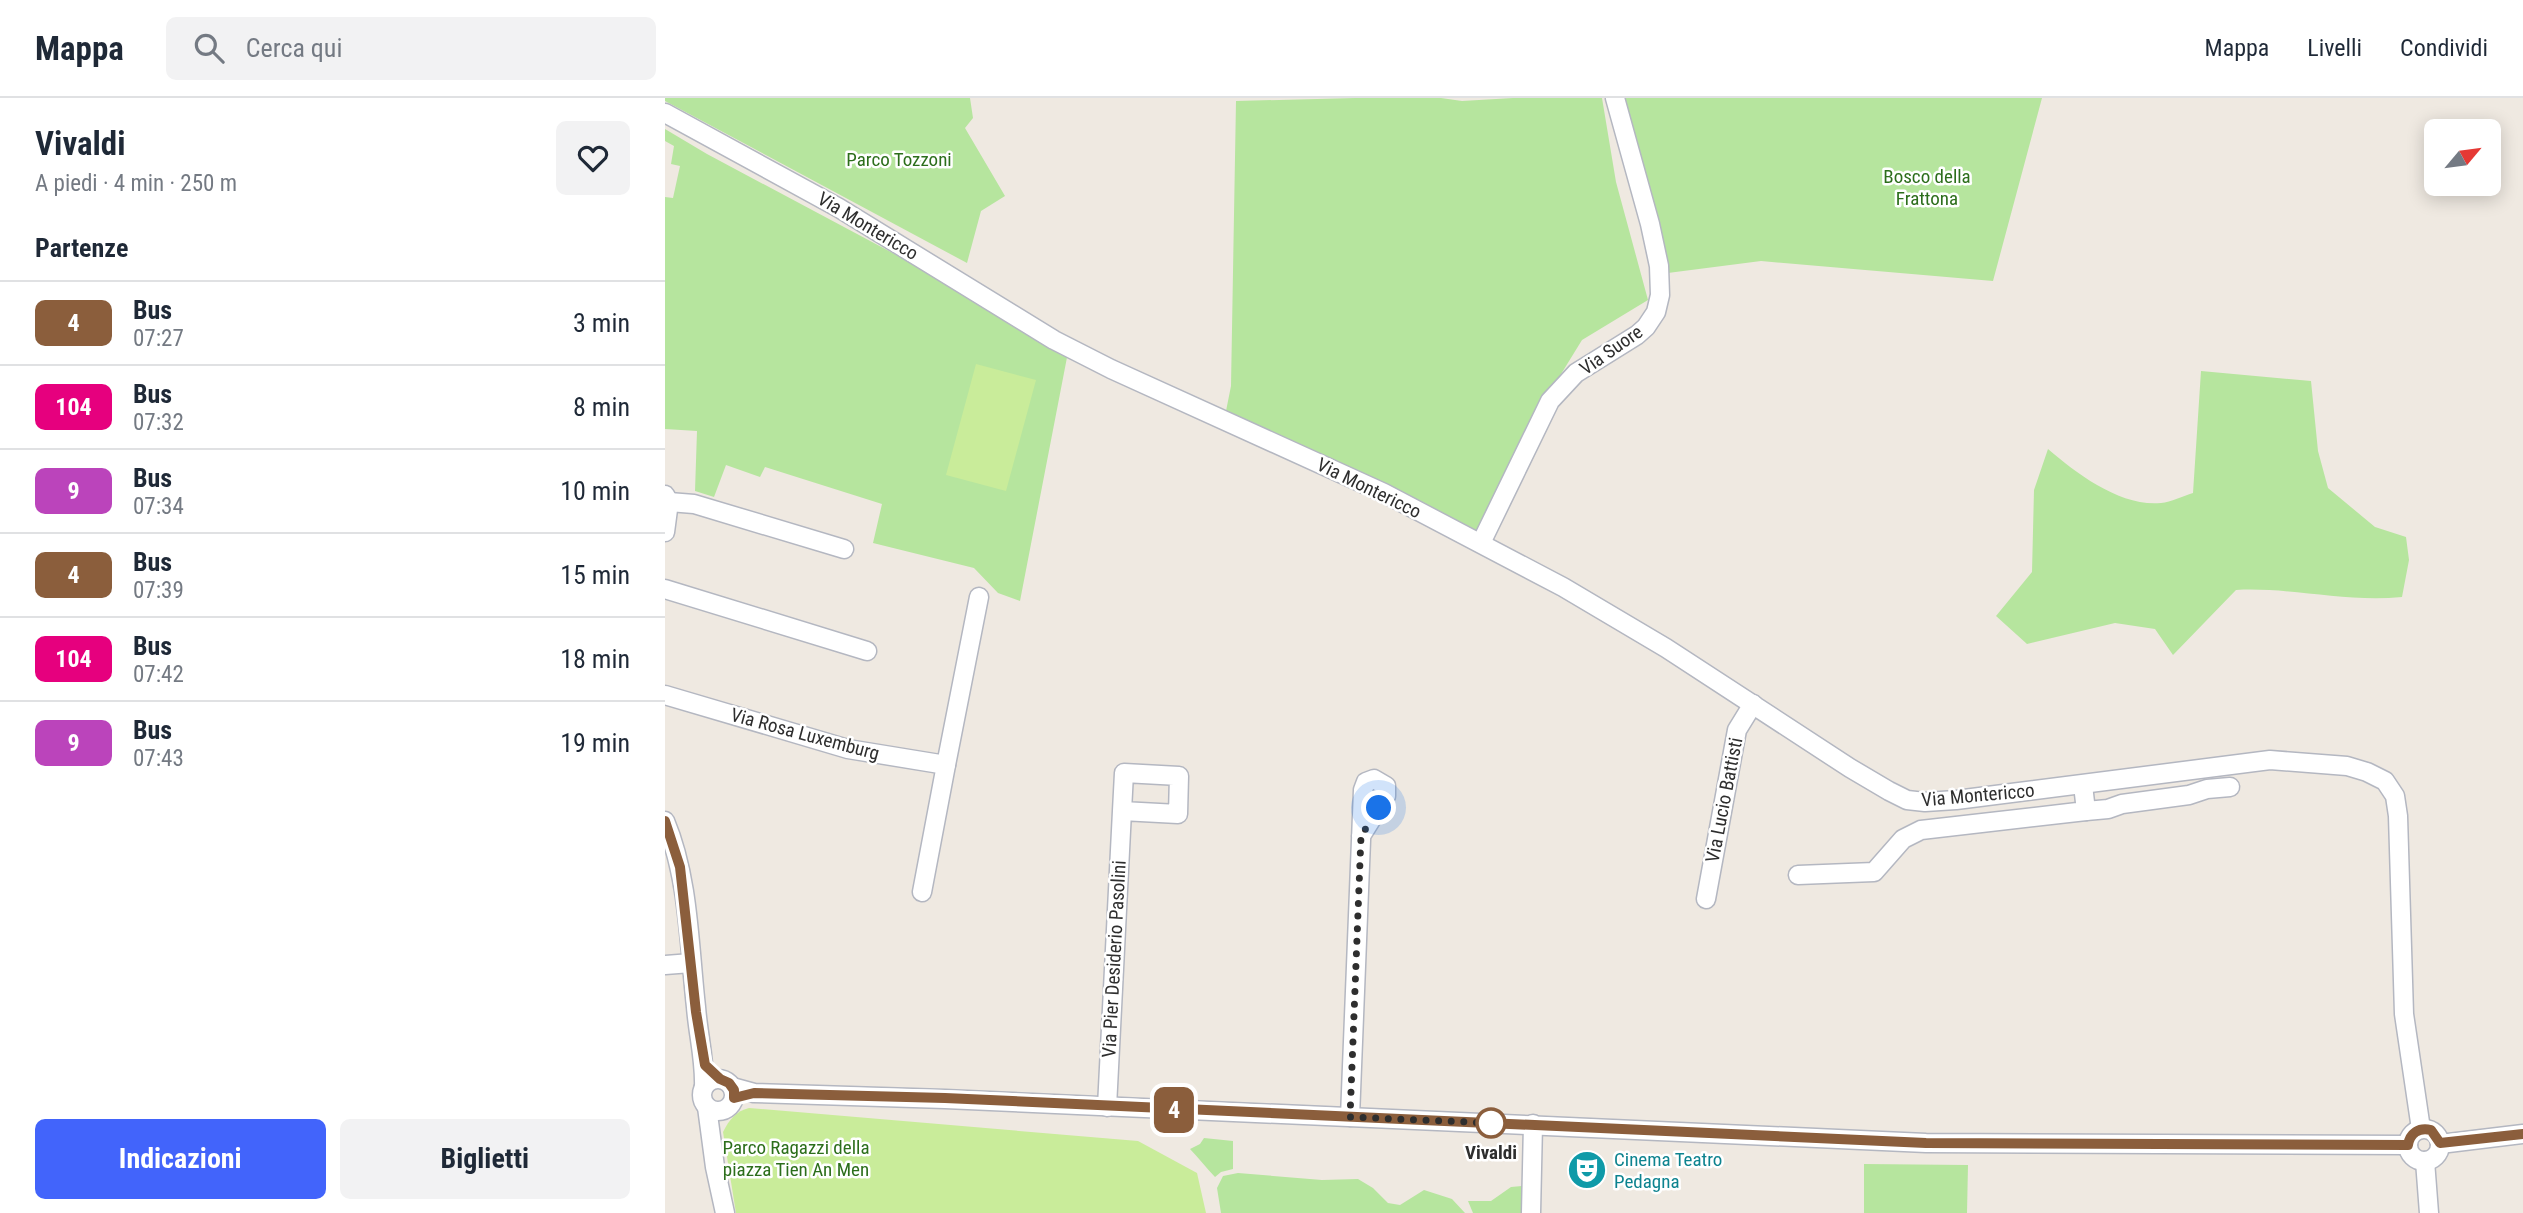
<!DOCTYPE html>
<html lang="it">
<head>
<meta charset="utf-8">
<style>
  :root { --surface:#fff; --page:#f2f2f3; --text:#1f2937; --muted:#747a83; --line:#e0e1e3; --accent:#4264fb }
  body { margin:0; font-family:"Roboto Condensed",sans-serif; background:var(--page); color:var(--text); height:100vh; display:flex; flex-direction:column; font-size:26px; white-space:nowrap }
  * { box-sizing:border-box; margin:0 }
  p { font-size:23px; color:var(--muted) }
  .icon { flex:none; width:38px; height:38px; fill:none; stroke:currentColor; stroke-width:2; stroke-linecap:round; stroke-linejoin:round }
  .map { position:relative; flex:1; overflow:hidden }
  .drawer { display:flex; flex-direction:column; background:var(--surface); width:665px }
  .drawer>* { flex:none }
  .badge { padding:0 14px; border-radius:10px; font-size:24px; line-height:46px }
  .needle { width:46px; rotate:61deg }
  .controls { position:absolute; left:1759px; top:21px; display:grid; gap:14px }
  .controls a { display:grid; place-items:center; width:77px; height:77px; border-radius:10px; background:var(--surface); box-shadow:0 4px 18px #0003; font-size:35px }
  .you { position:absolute; width:35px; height:35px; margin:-18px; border:5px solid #fff; border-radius:50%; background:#1a73e8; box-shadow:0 0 0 10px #1a73e833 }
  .map>.badge { position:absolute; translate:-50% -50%; box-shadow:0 0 0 4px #fff }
  h2 { padding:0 35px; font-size:26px; line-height:63px }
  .round { display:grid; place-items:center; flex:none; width:74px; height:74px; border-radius:10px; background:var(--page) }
  .headline { display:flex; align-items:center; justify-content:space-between; height:119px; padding:0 35px }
  h1 { font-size:33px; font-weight:700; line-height:52px }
  .button { display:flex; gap:14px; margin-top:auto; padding:14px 35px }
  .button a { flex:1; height:80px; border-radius:10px; background:var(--accent); color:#fff; font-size:28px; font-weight:700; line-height:80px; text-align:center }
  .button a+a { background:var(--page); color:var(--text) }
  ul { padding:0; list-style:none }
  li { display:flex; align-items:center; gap:21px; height:84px; padding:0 35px; border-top:2px solid var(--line) }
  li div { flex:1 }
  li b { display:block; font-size:26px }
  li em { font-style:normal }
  li .badge { min-width:77px; font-weight:700; text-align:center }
  header { display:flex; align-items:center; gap:42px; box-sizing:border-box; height:98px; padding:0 35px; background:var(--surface); border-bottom:2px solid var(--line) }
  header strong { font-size:33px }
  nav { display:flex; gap:38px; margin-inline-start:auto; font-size:24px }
  .search { width:490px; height:63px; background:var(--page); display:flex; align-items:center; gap:18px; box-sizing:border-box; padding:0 24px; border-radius:10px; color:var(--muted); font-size:26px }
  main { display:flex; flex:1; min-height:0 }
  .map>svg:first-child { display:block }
</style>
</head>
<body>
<header>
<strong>Mappa</strong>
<div class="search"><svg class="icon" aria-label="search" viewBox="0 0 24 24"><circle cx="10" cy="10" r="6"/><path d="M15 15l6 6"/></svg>Cerca qui</div>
<nav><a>Mappa</a><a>Livelli</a><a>Condividi</a></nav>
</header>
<main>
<section class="drawer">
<div class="headline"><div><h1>Vivaldi</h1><p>A piedi · 4 min · 250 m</p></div><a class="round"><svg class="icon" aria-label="heart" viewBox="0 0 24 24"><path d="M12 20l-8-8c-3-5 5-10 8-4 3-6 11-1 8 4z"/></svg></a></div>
<h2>Partenze</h2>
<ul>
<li><span class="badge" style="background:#8b5e3c;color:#fff">4</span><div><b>Bus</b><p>07:27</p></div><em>3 min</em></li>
<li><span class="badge" style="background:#e6007e;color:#fff">104</span><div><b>Bus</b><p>07:32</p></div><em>8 min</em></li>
<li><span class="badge" style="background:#b4b;color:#fff">9</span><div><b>Bus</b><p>07:34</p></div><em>10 min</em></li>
<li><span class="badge" style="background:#8b5e3c;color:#fff">4</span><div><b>Bus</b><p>07:39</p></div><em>15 min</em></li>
<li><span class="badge" style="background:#e6007e;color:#fff">104</span><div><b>Bus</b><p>07:42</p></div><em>18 min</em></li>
<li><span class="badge" style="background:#b4b;color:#fff">9</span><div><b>Bus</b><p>07:43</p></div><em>19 min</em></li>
</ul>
<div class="button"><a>Indicazioni</a><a>Biglietti</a></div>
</section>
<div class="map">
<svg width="1858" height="1115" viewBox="0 0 1858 1115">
  <rect width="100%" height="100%" fill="#efe9e1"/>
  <g fill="#b6e59e">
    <polygon points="0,0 305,0 308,20 300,30 340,98 316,113 302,165 0,3"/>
    <polygon points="690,0 776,0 797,3 848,0 937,0 951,84 983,202 917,242 861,333 810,448 560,318 566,288 571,3"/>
    <polygon points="953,0 1377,0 1328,183 1096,163 995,176"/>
    <polygon points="0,31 42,56 404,249 355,503 333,495 309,470 208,445 217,406 100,369 95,379 61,367 49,399 30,393 32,333 0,331 0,99 8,100 15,68 6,66 9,48 0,43"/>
    <path d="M1536,273L1646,283L1653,353L1663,390L1710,429L1741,439L1744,462L1737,499C1682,505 1627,489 1571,492L1508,557L1490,531L1450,525L1362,546L1331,518L1367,474L1369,392L1383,351C1412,376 1456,409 1496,405C1506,404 1518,398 1528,395Z"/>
    <path d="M539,1040L568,1043V1071L556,1074L550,1079C541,1070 534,1060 525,1051L535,1046Z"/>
    <polygon points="1199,1066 1303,1067 1302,1115 1199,1115"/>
    <polygon points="573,1075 657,1082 693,1081 708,1090 723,1105 735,1107 759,1092 787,1101 800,1115 556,1115 552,1090 558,1078"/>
    <polygon points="857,1088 857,1115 808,1115 803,1103 826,1103 846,1089"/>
  </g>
  <g fill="#c9ec9a">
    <polygon points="311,266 371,282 341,393 281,377"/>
    <path d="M84,1010L473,1043L532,1075L541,1115H71L58,1034C64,1022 71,1013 84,1010Z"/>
  </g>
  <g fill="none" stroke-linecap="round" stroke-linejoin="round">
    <g stroke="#b4b7c1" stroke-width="21">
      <g id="minor">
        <polyline points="0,15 174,110 389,242 446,271 719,395 898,489 1001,550 1185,670 1224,693 1242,702 1260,704 1291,702 1605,662 1682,668 1702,674 1720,683 1730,698 1733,718 1739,916 1756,1031"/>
        <polyline points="0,397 4,404 0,434"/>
        <polyline points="4,404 29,406 179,451"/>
        <polyline points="816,445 885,303 911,275 972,237 981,229 991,214 995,197 994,168 985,126 950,0"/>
        <polyline points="0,491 202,553"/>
        <polyline points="0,597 183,651 281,667 314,499"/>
        <polyline points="1421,713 1443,711 1457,706 1524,697 1542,691 1565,689"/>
        <path d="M0,723C24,780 24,847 31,909C33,936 40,962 39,989"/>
        <polyline points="1133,777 1209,774 1238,741 1256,732 1421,713 1418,687"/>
        <polyline points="257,794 281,667"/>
        <polyline points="1041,801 1072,632 1088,606"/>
        <polyline points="0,867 26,865"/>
        <circle cx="53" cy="997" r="16"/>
        <polyline points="67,989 89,995 121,996 280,1001 1261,1045 1743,1047"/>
        <polyline points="42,1009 50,1069 60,1115"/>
        <polyline points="442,1009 457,713 459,675 514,678 513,716 457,713"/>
        <polyline points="685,1019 698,692 701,684 709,681 721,688 721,698 696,738"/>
        <circle cx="1759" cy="1047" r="16"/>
        <polyline points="1775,1046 1858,1036"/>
        <polyline points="1760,1063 1764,1115"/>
        <polyline points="866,1115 868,1026"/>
      </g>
    </g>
    <use href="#minor" stroke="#fff" stroke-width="18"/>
  </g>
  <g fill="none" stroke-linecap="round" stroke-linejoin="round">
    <g stroke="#fff" stroke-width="16">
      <path id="line" d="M0,723L15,769L31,914L40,967L55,981L64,985L69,992V1000L89,995L280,1000L1261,1045L1743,1047C1745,1035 1754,1029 1766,1032L1775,1045L1858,1036"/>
    </g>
    <use href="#line" stroke="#8b5e3c" stroke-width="10"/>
    <polyline stroke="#2e2e2e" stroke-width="7" stroke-dasharray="0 12.6" points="714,710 696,738 685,1019 826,1025"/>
  </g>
  <defs>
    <g id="theatre-disc" transform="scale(2.0125)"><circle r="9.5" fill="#0f9aa8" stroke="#fff"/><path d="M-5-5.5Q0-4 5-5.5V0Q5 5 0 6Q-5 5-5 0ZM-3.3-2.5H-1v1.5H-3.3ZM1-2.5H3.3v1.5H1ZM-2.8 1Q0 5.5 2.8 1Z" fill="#fff"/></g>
  </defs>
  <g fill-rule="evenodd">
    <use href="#theatre-disc" x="922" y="1072"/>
  </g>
  <circle fill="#fff" stroke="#8b5e3c" stroke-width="3.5" cx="826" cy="1025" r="14"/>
  <g text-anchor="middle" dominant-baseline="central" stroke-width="5" stroke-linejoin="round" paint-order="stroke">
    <g font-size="19" fill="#2c6e1b" stroke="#fff">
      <text x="234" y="61">Parco Tozzoni</text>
      <text x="1262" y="78">Bosco della<tspan x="1262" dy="22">Frattona</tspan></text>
      <text x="131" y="1049">Parco Ragazzi della<tspan x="131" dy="22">piazza Tien An Men</tspan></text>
    </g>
    <g font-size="19" fill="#2e2e2e" stroke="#fff">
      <text transform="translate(203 128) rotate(31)">Via Montericco</text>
      <text transform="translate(946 252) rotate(-35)">Via Suore</text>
      <text transform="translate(704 390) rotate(26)">Via Montericco</text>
      <text transform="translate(140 636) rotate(15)">Via Rosa Luxemburg</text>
      <text transform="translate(1313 697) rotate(-5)">Via Montericco</text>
      <text transform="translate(1059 702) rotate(-79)">Via Lucio Battisti</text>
      <text transform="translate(449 861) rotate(-87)">Via Pier Desiderio Pasolini</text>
    </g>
    <g font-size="19" font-weight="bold" fill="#2e2e2e" stroke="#fff">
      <text x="826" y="1054">Vivaldi</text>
    </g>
    <g font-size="19" fill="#0d838f" stroke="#fff" text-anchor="start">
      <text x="949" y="1061">Cinema Teatro<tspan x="949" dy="22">Pedagna</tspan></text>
    </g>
  </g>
</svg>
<div class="controls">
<a><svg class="needle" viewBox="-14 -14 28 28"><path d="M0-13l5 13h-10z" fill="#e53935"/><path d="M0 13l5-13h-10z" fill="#747a83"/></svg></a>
</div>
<div class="you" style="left:714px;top:710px"></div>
<b class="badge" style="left:509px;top:1012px;background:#8b5e3c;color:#fff">4</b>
</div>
</main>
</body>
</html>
